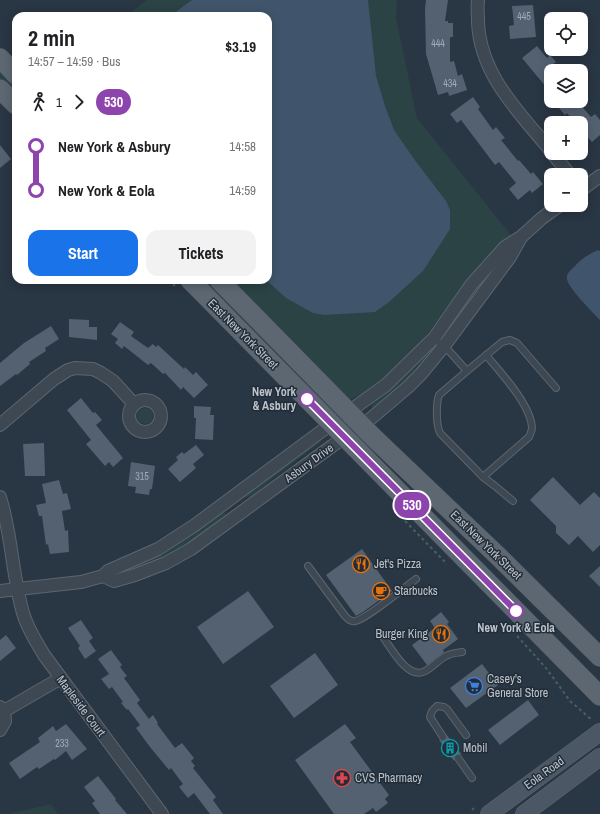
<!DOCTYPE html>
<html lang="en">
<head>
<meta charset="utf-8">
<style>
  :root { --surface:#fff; --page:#f2f2f2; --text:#202124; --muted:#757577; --accent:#1a73e8 }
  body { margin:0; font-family:"Archivo Narrow",sans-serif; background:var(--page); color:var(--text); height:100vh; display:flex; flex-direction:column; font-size:15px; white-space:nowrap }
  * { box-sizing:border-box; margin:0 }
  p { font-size:13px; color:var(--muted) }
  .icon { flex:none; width:22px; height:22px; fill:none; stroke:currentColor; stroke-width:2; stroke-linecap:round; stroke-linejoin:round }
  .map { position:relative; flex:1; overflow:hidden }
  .details { position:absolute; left:12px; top:12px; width:260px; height:272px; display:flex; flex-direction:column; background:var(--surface); border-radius:12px; box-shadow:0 2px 10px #0003 }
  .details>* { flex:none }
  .badge { padding:0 8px; border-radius:13px; font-size:14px; line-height:26px }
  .controls { position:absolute; left:544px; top:12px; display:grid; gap:8px }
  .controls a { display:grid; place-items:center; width:44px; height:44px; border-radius:8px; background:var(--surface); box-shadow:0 2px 10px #0003; font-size:20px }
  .map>.badge { position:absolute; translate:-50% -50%; box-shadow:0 0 0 2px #fff }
  .legs { display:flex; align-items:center; gap:6px; height:44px; padding:0 16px; font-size:13px }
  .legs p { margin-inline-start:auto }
  .overview { display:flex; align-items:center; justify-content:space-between; height:68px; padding:0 16px }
  h1 { font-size:22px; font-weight:700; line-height:30px }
  .button { display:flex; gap:8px; margin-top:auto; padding:8px 16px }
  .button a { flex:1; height:46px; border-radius:12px; background:var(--accent); color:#fff; font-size:16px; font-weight:700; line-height:46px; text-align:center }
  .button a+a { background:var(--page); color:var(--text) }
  ul { padding:0 16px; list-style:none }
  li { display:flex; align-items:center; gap:14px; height:44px; font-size:15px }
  li i { display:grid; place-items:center; width:6px; height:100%; margin:0 5px; background:currentColor }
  li i::after { content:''; width:10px; height:10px; margin:-5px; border:3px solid; border-radius:50%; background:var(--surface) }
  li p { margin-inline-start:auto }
  li:first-child i { background:linear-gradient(#0000 50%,currentColor 0) }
  li:last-child i { background:linear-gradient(currentColor 50%,#0000 0) }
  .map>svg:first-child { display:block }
</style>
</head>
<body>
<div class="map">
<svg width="600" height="814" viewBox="0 0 600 814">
  <rect width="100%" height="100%" fill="#293643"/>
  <g fill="#2b4344">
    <polygon points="147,0 397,0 396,18 417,118 511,235 482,264 459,291 416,349 374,389 349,400 230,280 268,280 268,16 126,16"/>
    <polygon points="0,69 16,85 16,95 0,79"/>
    <polygon points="513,244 450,331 446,329 469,295"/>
    <polygon points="199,280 208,280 254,325 252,326"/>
    <path d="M426,355L428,356L413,377L373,410L371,406L372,404C385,394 397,384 408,373C414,367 418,358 426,355Z"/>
    <circle cx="145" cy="416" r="8"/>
    <polygon points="319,438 321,440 321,442 273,478 254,495 250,497 244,497 243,494"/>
    <polygon points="221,512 225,513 226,517 204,536 154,564 112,577 109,573"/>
    <polygon points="51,804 58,814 9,814"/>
  </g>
  <g fill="#40556b">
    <polygon points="192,0 368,0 376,76 385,106 394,130 414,159 446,201 450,210 450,229 423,271 389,302 375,312 324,315 313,313 286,298 266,280 268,280 268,16 170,16"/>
    <path d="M598,250L600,251V320C593,312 564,285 567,276C568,272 572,269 575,266C581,259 589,254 598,250Z"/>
  </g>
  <g fill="#546170">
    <polygon points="426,0 448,0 445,21 448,21 448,23 453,23 453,37 450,37 450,62 454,61 458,76 462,74 467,90 449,96 448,92 438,95 426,54 425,9"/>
    <polygon points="533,5 536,37 510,39 509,26 514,25 512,6"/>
    <polygon points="537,46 547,58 550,55 556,62 552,65 557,71 551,71 551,93 522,58"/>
    <polygon points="473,97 480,107 478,109 493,130 496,127 505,138 501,140 518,161 519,160 531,174 533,172 543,184 532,193 530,190 518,200 509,189 516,183 499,162 495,165 461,120 457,123 450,114"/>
    <polygon points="553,101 577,101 591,117 595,114 600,120 600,135 592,142 581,130 581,123 575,123 567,113 565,115"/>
    <polygon points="0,145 11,159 0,168"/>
    <polygon points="69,319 89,320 89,327 97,327 97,340 69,337"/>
    <polygon points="120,322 134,332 131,336 148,348 153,344 156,347 158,345 184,369 185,367 193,375 196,372 208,385 194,398 183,387 181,390 165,373 163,374 151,363 148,365 124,346 122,349 115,343 118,339 111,334"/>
    <polygon points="51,326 59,339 45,348 46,351 29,362 30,364 17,375 16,374 0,386 0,363 24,343"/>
    <polygon points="81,398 93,413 95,412 102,420 96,425 123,458 113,467 109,462 105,466 86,444 91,440 67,410"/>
    <polygon points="194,406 211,407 210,415 214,415 213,440 195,439 196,418 194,418"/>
    <polygon points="44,443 45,476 25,476 23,444"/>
    <polygon points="196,445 204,455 193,464 196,468 180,482 168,469 178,460 176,457 182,452 184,454"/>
    <polygon points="131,462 155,466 152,489 150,489 149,495 135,493 136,487 128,486"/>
    <polygon points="553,477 580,505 594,492 600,498 600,545 593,552 578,536 569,545 556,533 556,526 530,500"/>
    <polygon points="59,480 63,494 67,493 71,509 62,511 65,531 68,530 69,552 50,554 48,544 46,545 42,516 39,516 36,505 46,503 42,484"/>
    <polygon points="362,549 392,591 363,612 356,616 326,575"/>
    <polygon points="600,566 600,587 589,576"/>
    <polygon points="248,591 274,627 223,664 197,627"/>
    <polygon points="441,612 449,622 447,624 458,639 443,650 444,652 427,665 412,645 435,628 430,621"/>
    <polygon points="81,620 93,638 89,641 96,651 85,659 78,648 80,646 68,628"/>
    <polygon points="6,635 16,648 0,661 0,640"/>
    <polygon points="111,650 122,665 120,667 127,676 124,678 140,700 137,703 149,719 153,715 158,723 157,724 175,748 182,743 194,758 191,761 195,766 193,768 216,797 213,800 223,814 210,814 194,793 188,798 179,787 183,784 171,768 169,770 150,747 136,728 140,725 128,709 127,710 121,703 123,702 112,687 109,689 101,679 109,674 98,659"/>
    <polygon points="315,653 338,685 294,718 270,686"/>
    <polygon points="482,664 498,685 466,708 450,688"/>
    <polygon points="528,700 539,715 500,745 488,730"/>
    <polygon points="66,724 87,749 72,760 66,751 55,760 54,759 39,769 37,767 20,779 9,763 40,742 38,738 53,726 56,731"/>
    <polygon points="345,724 356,738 350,742 389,795 385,799 388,803 376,812 373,808 364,814 334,814 295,760"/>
    <polygon points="446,734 462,755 460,754 456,754 454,756 454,761 439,740 443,741 446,741 447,737"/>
    <polygon points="98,776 116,799 115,800 127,814 100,814 92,803 95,801 84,787"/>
  </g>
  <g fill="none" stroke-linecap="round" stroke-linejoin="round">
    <g stroke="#5c6670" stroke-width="8">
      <g id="lane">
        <path d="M434,338L450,352L467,371L439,395C436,403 436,425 440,433L483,477L495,486L513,501"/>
        <polyline points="467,371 502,342 510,340 517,343 556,388"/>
        <path d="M483,477L529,437C530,434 532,431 532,428C531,405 501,373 486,355"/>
        <path d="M308,566L345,616C348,619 351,622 355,621C365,620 405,587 416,579"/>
        <path d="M383,637C391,648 407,678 423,672C431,669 438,660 446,656C451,653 457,653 462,652"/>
        <polyline points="443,737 430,717 432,711 437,706 444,707 447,709 466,735"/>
        <polyline points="458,758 472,778"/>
      </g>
    </g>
    <g stroke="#5c6670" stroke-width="14">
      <g id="street">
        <path d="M478,0C477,7 478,15 478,22C480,75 519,112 551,151"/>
        <polyline points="552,153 570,175"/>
        <polyline points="581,190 600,176"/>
        <circle cx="145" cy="416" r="16"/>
        <polyline points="0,425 54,379 68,370 75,368 93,369 101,373 113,381 134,404"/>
        <path d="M0,497C12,535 12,575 23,613C27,628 36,641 44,655L162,814"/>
        <polyline points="103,576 114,581 135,575 166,563 191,549 332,446 362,426 408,387 421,374 444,346 510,257 520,239"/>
        <polyline points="0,591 81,582 103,576 108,571 158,549 195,525 319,433 386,385 434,338 471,285 505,247 521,237 542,218 560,205"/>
        <polyline points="0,707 4,711 5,721 0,730"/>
        <polyline points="4,711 61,678"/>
      </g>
    </g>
    <g stroke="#5c6670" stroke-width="18">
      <g id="secondary">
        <polyline points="489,814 600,732"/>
        <polyline points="524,814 600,757"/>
      </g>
    </g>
    <g stroke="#47515c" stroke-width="20">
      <g id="primary">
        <polyline points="0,58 16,75"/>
        <polyline points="0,89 16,105"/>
        <polyline points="190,280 600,696"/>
        <polyline points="219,280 373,437 498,556 600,657"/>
      </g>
    </g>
    <g stroke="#495f60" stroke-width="2" stroke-dasharray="3 3" stroke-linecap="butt">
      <polyline points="169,280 175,286"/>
      <polyline points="405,521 447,564"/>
      <polyline points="509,627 546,668 570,701 592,720"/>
      <polyline points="472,810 476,806"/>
    </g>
    <use href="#lane" stroke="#3d4853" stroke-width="6"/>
    <use href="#street" stroke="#3d4853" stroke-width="12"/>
    <use href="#secondary" stroke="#4c5765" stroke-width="17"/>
    <use href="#primary" stroke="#5c6772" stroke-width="19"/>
  </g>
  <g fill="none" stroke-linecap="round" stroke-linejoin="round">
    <g stroke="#fff" stroke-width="9">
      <polyline id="line-1" points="307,399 516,611"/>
    </g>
    <use href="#line-1" stroke="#8e44ad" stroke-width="6"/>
  </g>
  <defs>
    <g id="restaurant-ring" transform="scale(0.9)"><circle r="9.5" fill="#222d38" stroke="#e8710a" stroke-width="1.5"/><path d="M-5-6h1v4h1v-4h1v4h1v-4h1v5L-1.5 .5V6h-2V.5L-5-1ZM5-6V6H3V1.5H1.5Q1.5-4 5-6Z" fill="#e8710a"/></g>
    <g id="cafe-ring" transform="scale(0.9)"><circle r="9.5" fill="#222d38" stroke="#e8710a" stroke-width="1.5"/><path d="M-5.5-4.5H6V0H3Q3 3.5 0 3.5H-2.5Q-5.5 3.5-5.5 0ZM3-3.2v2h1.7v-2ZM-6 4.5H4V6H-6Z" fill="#e8710a"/></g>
    <g id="supermarket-ring" transform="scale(0.9)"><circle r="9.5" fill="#222d38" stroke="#3f7fe0" stroke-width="1.5"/><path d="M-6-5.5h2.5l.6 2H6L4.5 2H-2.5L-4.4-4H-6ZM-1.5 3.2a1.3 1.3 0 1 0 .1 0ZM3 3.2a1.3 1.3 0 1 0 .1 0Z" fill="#3f7fe0"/></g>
    <g id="building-ring" transform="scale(0.9)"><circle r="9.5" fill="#222d38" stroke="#0f9aa8" stroke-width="1.5"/><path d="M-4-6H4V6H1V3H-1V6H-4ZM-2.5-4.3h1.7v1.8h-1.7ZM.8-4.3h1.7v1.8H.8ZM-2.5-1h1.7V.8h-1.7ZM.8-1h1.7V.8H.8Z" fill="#0f9aa8"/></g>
    <g id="pharmacy-ring" transform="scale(0.9)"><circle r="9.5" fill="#222d38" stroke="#e0444e" stroke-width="1.5"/><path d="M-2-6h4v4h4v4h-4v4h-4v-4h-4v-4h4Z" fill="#e0444e"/></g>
  </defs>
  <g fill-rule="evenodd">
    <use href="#restaurant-ring" x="361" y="564"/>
    <use href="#cafe-ring" x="381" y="591"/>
    <use href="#restaurant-ring" x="441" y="634"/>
    <use href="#supermarket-ring" x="474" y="686"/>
    <use href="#building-ring" x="450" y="748"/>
    <use href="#pharmacy-ring" x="342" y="778"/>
  </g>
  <g fill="#fff" stroke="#8e44ad" stroke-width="2">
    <circle cx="307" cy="399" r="7"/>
    <circle cx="516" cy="611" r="7"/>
  </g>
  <g text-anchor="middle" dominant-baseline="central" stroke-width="3" stroke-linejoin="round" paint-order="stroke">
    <g font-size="10" fill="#a1aab5">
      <text x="524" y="16">445</text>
      <text x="438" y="43">444</text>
      <text x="450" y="83">434</text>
      <text x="142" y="476">315</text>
      <text x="62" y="743">233</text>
    </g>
    <g font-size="12" fill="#bbc3cc" stroke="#222d38">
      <text transform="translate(243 334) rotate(45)">East New York Street</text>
      <text transform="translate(309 463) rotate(-36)">Asbury Drive</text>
      <text transform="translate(486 545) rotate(44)">East New York Street</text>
      <text transform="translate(81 706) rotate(53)">Mapleside Court</text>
      <text transform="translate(544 773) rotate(-36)">Eola Road</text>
    </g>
    <g font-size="12" font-weight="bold" fill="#bbc3cc" stroke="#222d38" text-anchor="end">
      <text x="296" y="392">New York<tspan x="296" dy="14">&amp; Asbury</tspan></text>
      <text x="516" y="628" text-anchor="middle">New York &amp; Eola</text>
    </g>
    <g font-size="12" fill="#bbc3cc" stroke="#222d38" text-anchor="start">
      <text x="374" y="564">Jet's Pizza</text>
      <text x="394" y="591">Starbucks</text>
      <text x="428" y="634" text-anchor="end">Burger King</text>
      <text x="487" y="679">Casey's<tspan x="487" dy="14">General Store</tspan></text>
      <text x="463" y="748">Mobil</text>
      <text x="355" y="778">CVS Pharmacy</text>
    </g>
  </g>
</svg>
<div class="controls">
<a><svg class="icon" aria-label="locate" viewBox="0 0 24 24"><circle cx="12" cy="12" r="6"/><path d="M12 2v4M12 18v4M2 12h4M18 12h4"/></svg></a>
<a><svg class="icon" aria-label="layers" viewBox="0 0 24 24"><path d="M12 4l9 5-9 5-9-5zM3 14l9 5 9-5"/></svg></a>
<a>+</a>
<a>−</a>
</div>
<b class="badge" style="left:412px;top:505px;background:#8e44ad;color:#fff">530</b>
<section class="details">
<div class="overview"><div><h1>2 min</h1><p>14:57 – 14:59 · Bus</p></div><b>$3.19</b></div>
<div class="legs"><svg class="icon" aria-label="walk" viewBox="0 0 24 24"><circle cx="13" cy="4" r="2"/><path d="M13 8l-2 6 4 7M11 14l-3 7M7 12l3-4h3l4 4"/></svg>1<svg class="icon" aria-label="forward" viewBox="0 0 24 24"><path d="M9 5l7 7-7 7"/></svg><b class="badge" style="background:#8e44ad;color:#fff">530</b></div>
<ul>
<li><i style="color:#8e44ad"></i><b>New York &amp; Asbury</b><p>14:58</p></li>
<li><i style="color:#8e44ad"></i><b>New York &amp; Eola</b><p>14:59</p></li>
</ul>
<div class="button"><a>Start</a><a>Tickets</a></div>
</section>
</div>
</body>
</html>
